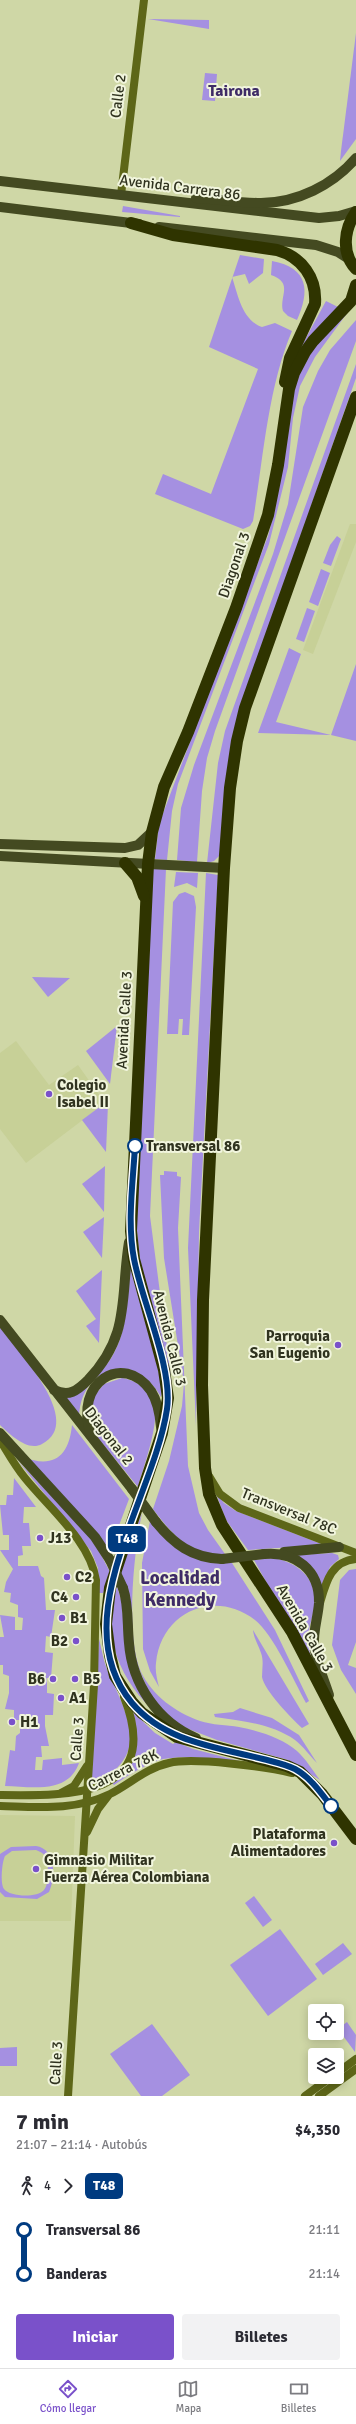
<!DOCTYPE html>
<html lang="es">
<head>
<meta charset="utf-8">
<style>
  :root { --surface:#fff; --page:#f2f2f3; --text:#2b2b33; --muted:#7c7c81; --line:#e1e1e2; --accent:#7a51ca }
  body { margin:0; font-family:Signika,sans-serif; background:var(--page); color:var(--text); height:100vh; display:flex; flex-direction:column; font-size:15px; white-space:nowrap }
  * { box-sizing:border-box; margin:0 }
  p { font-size:13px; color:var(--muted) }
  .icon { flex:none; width:22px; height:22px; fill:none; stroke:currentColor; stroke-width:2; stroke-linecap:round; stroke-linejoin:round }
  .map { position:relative; height:2096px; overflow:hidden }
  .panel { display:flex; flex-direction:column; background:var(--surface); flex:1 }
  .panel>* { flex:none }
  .badge { padding:0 8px; border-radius:6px; font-size:14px; line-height:26px }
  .fabs { position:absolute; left:308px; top:2004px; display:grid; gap:8px }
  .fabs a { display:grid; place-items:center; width:36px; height:36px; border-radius:4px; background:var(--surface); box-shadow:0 2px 10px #0003; font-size:20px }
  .map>.badge { position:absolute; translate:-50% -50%; box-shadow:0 0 0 2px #fff }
  .legs { display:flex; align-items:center; gap:6px; height:44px; padding:0 16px; font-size:13px }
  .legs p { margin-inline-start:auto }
  .headline { display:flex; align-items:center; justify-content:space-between; height:68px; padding:0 16px }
  h1 { font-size:22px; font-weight:700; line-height:30px }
  .button { display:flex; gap:8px; margin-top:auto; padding:8px 16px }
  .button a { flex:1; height:46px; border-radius:4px; background:var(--accent); color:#fff; font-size:16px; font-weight:700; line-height:46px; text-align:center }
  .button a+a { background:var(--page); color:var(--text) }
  ul { padding:0 16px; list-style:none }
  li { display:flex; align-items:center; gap:14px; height:44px; font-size:15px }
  li i { display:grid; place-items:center; width:6px; height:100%; margin:0 5px; background:currentColor }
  li i::after { content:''; width:10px; height:10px; margin:-5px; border:3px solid; border-radius:50%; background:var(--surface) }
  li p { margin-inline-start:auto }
  li:first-child i { background:linear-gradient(#0000 50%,currentColor 0) }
  li:last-child i { background:linear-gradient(currentColor 50%,#0000 0) }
  .dock { display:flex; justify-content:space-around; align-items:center; height:56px; border-top:1px solid var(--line); background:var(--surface); font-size:11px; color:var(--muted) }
  .dock a { display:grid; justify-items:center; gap:2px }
  .dock .current { color:var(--accent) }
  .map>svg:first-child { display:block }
</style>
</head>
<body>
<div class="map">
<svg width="356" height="2096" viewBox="0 0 356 2096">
  <rect width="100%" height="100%" fill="#cfd7a6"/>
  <g fill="#c7d097">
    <polygon points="350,524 356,524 356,542 313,654 303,650"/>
    <polygon points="16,1041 49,1085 78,1065 105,1103 26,1163 0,1129 0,1053"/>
    <polygon points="0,1815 75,1816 71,1921 0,1921"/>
  </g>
  <g fill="#a590e1" fill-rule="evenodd">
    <polygon points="148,19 209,20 209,29"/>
    <polygon points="356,33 356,139 340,161 341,151"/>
    <polygon points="205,73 217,74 215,101 202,100"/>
    <polygon points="123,206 180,216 180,217 122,212"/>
    <path d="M240,255L264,259L263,273L249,284L245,274L232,277C238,295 242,320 262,327L275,323L292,331C268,387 263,460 253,521L250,526L243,529L155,494L163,474L211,494L258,369L209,347Z"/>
    <path d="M272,261C309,268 310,291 297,320L288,316L283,311C279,296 294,283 271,275Z"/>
    <polygon points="326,301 348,312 315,357 300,386 293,418 288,467 269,544 178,784 172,811 167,860 155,859 159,824 268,536 275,510 294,360"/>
    <polygon points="356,320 356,341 215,731 207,758 202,791 197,862 177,860 181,808 194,765 273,554 288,504 303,407 318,371 330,350"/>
    <polygon points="356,364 356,378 256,663 220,855 214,861 207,863 218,763 225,731"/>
    <polygon points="337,536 341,539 331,566 323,563 330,545"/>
    <polygon points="321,569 330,573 318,606 309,602"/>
    <polygon points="307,608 315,611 304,642 296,639"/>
    <polygon points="289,648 301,654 276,722 331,735 356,664 356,741 331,735 258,733"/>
    <polygon points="153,869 166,869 150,1216 172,1385 140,1261 135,1211"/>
    <polygon points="176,872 198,873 197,888 187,883 174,887"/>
    <polygon points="206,873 218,875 199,1232 196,1426 188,1248"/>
    <polygon points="185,892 194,896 196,907 189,1035 182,1035 183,1019 179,1019 178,1034 167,1034 173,902 179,894"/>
    <polygon points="32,977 70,978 48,997"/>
    <polygon points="117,1026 110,1084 86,1051"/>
    <polygon points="105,1103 108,1104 106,1152 82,1120"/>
    <polygon points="105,1166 104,1212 82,1184"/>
    <path d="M164,1171L177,1172V1176L181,1177L178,1228L188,1466L199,1513L208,1530L225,1554C189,1556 173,1535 153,1509L169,1461L182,1406L184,1383L164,1258L160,1175H164Z"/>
    <polygon points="104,1217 102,1258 83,1232"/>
    <path d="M130,1266L155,1356L162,1388L161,1397C136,1352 81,1365 79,1417L65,1399C78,1389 93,1380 104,1368C128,1340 127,1301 130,1266Z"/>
    <polygon points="102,1270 99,1343 86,1326 96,1319 76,1291"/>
    <path d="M0,1327C17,1350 86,1422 42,1444C27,1452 10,1434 0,1425Z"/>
    <path d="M122,1378C137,1380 154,1392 155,1409C157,1431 144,1465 138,1487L98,1438L93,1427L90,1401L104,1384Z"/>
    <path d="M72,1425L129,1499L109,1552L23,1457C54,1469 69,1456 72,1425Z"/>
    <polygon points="17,1460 92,1538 110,1572 103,1593 99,1593 98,1568 91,1551"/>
    <path d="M14,1478L36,1507H24L23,1523H29L31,1546H22L23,1555L18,1556V1566H38L41,1576L44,1578L46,1610H55L51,1637L46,1636L45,1652L53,1653L51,1678H47V1693L54,1694L53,1715H45V1726L49,1746H41L42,1757H36L35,1770H42L43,1760L62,1758V1765L79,1763C68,1794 33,1787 5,1786L10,1750L15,1751L16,1736L20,1733V1720H14V1710L5,1709L9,1693V1676L3,1674V1665H0V1637H4L0,1615L15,1617V1630H22L23,1618L18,1617V1605L10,1602L11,1593L4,1592L6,1582L13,1569L0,1550H9V1535H3L0,1505H6L7,1495H13Z"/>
    <polygon points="215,1491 224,1503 236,1511 324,1545 248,1550 226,1520"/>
    <path d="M142,1513C134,1550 125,1637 141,1672C153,1696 175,1712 200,1721C212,1725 227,1725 239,1727C259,1731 282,1738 297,1751C306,1759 313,1771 320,1780L288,1760L217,1740L186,1728L175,1722L159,1706L148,1690L134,1657L120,1571Z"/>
    <path d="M150,1521C175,1552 191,1563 232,1563L275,1630L309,1701L306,1703C294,1681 273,1634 255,1620C215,1589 161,1611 156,1663C155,1671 157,1679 159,1687L150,1671L143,1649L142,1563Z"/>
    <polygon points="332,1553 338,1555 339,1559 330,1567 321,1590 315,1570 297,1555"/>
    <path d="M273,1558C293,1561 313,1574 315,1597C316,1612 307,1627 308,1643C309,1654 315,1665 318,1676L254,1560Z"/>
    <polygon points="356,1569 356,1642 348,1665 356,1668 356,1694 341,1670 332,1645 340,1580 349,1570"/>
    <path d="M117,1586L122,1603L126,1652L159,1716C119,1680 102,1639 117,1586Z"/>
    <path d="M253,1630L309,1724L302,1728C292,1719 264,1690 262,1677C262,1669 264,1661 261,1653C258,1644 254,1639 253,1630Z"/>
    <path d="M99,1639C102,1650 104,1664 109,1674C132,1724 149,1756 90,1787Z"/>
    <path d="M240,1708L272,1718L299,1735L317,1763C310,1756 303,1746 295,1740C272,1724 243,1721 215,1717L214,1714L233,1712Z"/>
    <path d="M133,1712L155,1733L173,1744L176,1742L193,1749L255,1765C230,1762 187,1754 163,1759C145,1764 129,1775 114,1785L112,1783C137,1763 138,1741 133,1712Z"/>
    <path d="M36,1846C56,1849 56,1877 49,1892L37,1899L5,1897L0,1892V1854L11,1847ZM36,1850C44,1853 48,1857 48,1866C47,1873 49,1884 44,1890C37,1898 10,1897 4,1889C0,1883 2,1862 5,1856L12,1851Z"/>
    <polygon points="254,1896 272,1920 263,1927 245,1903"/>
    <polygon points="280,1929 317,1979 268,2016 230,1965"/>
    <polygon points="343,1943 352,1954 323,1975 315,1964"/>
    <polygon points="347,2022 356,2035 355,2052 338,2029"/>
    <polygon points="152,2024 190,2075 162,2096 141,2096 110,2054"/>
    <polygon points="17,2047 17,2066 0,2066 0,2048"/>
  </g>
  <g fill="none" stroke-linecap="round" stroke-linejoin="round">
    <g stroke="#5d6618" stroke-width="8">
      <polyline points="121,195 144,0"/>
      <path d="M0,1440C8,1453 15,1466 25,1478C49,1508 90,1541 96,1580L94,1685L68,2096"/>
      <polyline points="209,1476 220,1494 239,1508 356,1553"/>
      <path d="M320,1603C326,1582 331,1561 356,1559"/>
      <polyline points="61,1793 74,1786 87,1766"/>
      <path d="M0,1795C69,1796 164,1798 124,1697"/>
      <path d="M0,1806C38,1807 75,1811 110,1794C130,1784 146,1768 169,1763C194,1757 266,1767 292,1773"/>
      <polyline points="87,1832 98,1809 108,1796"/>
      <polyline points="337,2073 356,2059"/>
      <polyline points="305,2096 331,2077"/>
      <polyline points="319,2096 356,2069"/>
    </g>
    <g stroke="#444a21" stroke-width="10">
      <polyline points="0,181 319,218 339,216 356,211"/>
      <path d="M196,198C218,199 239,203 261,203C297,203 333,185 356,158"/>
      <polyline points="0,207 139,224"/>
      <polyline points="159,227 316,245 338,252 349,259"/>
      <polyline points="0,844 125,848 138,845 152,832"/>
      <polyline points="0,856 224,868"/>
      <polyline points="0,1320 132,1489"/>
      <path d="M54,1390C69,1397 77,1391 88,1380C131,1335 120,1297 129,1242"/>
      <polyline points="0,1433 95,1537 110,1560"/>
      <path d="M91,1434C73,1383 123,1351 151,1391C158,1402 160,1415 161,1427"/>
      <path d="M156,1522C174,1544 192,1558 222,1559"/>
      <polyline points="284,1552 339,1547"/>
      <path d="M264,1554C295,1551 320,1570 319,1603C318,1617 313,1631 314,1645C316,1662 324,1679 329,1695"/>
      <path d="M123,1588C129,1606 127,1624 129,1643C132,1684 158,1722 196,1738"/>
    </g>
    <g stroke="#2f3400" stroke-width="12">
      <path d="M356,212C344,229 341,253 356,269"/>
      <path d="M131,223L173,235L277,250C302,257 317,278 315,304L290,358L285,382"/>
      <polyline points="356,285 351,301 313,341 305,352 294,373 289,389 278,465 268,515 236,608 188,732 164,787 152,832 148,864 131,1231 134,1259 164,1370 168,1398 162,1433 110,1588 106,1624 110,1655 115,1676 132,1702 142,1713 177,1737 287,1766 300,1772 322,1794 356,1839"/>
      <polyline points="356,397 245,708 237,741 230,788 224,868 203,1300 202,1385 205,1468 209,1494 222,1525 292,1632 356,1755"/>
      <polyline points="125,863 137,877 144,896"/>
    </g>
    <g stroke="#444a21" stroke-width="10">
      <polyline points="132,1489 156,1522"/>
      <polyline points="222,1559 264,1554"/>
      <polyline points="110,1560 123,1588"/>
    </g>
  </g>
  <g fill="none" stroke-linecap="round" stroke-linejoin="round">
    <g stroke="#fff" stroke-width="9">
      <path id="line-1" d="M135,1146C133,1183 127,1222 134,1259C142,1302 173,1368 167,1409C154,1498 63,1620 132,1703C165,1742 216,1747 263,1759C274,1762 285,1764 295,1769C310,1777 321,1793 331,1806"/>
    </g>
    <use href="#line-1" stroke="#003b80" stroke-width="6"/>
  </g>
  <g fill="#7a51ca" stroke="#f1f5dd" stroke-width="1.5">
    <circle cx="49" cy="1094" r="4"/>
    <circle cx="338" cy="1345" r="4"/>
    <circle cx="40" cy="1538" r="4"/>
    <circle cx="67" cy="1577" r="4"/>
    <circle cx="76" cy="1597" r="4"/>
    <circle cx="62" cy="1618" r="4"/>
    <circle cx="76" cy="1641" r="4"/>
    <circle cx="53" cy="1679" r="4"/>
    <circle cx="75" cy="1679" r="4"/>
    <circle cx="61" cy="1698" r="4"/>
    <circle cx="12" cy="1722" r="4"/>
    <circle cx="334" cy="1843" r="4"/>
    <circle cx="36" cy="1869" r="4"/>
  </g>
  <g fill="#fff" stroke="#003b80" stroke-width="2">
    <circle cx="135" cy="1146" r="7"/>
    <circle cx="331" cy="1806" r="7"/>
  </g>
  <g text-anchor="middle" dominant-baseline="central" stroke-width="4" stroke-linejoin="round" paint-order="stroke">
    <g font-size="15" fill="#30331f" stroke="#f1f5dd">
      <text transform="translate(118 96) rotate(-83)">Calle 2</text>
      <text transform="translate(180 187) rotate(7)">Avenida Carrera 86</text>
      <text transform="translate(234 565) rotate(-71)">Diagonal 3</text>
      <text transform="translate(124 1020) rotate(-87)">Avenida Calle 3</text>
      <text transform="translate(170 1338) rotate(76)">Avenida Calle 3</text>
      <text transform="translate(109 1436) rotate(52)">Diagonal 2</text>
      <text transform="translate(289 1511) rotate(22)">Transversal 78C</text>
      <text transform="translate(305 1628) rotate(60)">Avenida Calle 3</text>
      <text transform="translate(77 1739) rotate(-86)">Calle 3</text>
      <text transform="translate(123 1770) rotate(-26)">Carrera 78K</text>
      <text transform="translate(56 2063) rotate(-87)">Calle 3</text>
    </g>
    <g font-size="15" font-weight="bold" fill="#30331f" stroke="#f1f5dd" text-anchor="start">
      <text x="57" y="1085">Colegio<tspan x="57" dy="17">Isabel II</tspan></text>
      <text x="330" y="1336" text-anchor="end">Parroquia<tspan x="330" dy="17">San Eugenio</tspan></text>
      <text x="48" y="1538">J13</text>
      <text x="75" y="1577">C2</text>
      <text x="68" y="1597" text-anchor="end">C4</text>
      <text x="70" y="1618">B1</text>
      <text x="68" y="1641" text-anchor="end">B2</text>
      <text x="45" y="1679" text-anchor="end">B6</text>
      <text x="83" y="1679">B5</text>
      <text x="69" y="1698">A1</text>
      <text x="20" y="1722">H1</text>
      <text x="326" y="1834" text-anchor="end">Plataforma<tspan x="326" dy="17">Alimentadores</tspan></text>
      <text x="44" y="1860">Gimnasio Militar<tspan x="44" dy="17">Fuerza Aérea Colombiana</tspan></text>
    </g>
    <g font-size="15" font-weight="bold" fill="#30331f" stroke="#f1f5dd" text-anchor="start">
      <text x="146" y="1146">Transversal 86</text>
    </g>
    <g font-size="16" font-weight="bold" fill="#3e2b66" stroke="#f1f5dd">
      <text x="234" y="91">Tairona</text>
    </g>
    <g font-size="19" font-weight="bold" fill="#3e2b66" stroke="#f1f5dd">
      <text x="180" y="1578">Localidad<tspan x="180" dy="22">Kennedy</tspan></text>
    </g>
  </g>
</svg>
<div class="fabs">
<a><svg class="icon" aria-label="locate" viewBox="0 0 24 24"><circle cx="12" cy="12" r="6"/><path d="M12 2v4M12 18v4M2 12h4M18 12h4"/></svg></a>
<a><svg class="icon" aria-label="layers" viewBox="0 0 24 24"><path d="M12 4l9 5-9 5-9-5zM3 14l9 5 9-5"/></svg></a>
</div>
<b class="badge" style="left:127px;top:1539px;background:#003b80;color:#fff">T48</b>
</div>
<section class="panel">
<div class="headline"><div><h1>7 min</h1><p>21:07 – 21:14 · Autobús</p></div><b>$4,350</b></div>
<div class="legs"><svg class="icon" aria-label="walk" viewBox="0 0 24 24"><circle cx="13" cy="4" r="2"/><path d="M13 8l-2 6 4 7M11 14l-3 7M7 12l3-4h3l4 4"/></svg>4<svg class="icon" aria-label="forward" viewBox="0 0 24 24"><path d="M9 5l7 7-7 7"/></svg><b class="badge" style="background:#003b80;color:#fff">T48</b></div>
<ul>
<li><i style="color:#003b80"></i><b>Transversal 86</b><p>21:11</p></li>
<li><i style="color:#003b80"></i><b>Banderas</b><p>21:14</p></li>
</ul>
<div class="button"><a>Iniciar</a><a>Billetes</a></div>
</section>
<nav class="dock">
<a class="current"><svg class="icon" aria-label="directions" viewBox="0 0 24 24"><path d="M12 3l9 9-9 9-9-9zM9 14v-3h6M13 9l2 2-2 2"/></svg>Cómo llegar</a>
<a><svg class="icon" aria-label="map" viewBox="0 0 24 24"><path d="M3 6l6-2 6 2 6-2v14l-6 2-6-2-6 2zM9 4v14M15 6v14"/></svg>Mapa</a>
<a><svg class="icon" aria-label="tickets" viewBox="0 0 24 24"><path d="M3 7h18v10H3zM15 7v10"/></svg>Billetes</a>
</nav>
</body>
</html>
